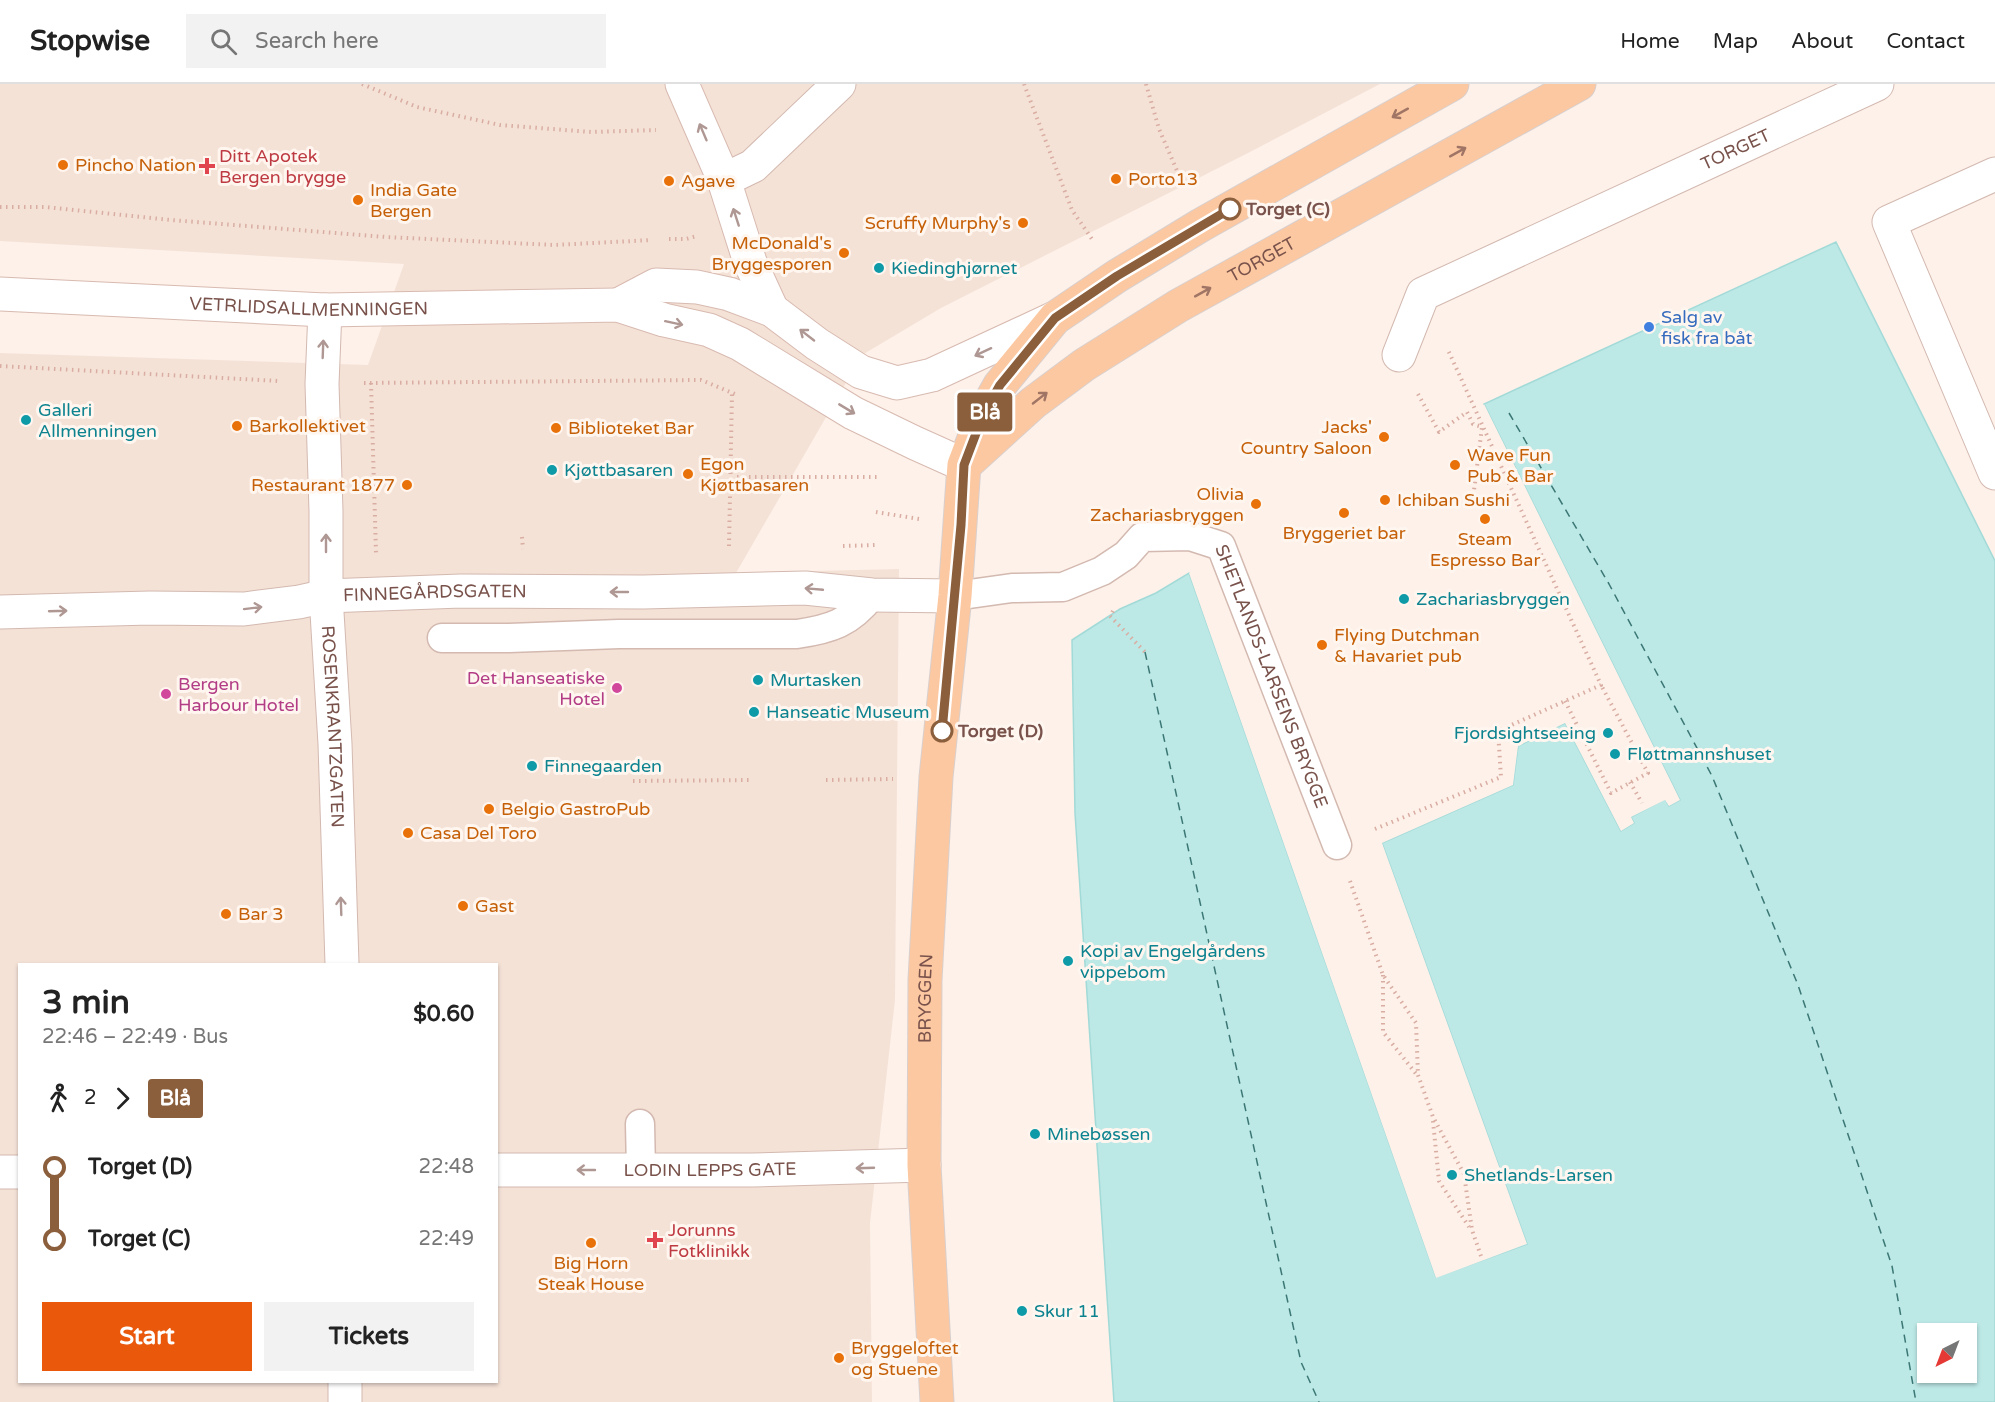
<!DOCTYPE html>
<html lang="en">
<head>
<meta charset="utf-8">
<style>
  :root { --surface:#fff; --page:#f2f2f2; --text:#222; --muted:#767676; --line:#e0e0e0; --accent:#ea580c }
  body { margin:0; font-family:"Varela Round",sans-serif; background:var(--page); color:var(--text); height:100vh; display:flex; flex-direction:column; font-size:22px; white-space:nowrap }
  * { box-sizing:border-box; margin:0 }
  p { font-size:20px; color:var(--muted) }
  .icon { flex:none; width:33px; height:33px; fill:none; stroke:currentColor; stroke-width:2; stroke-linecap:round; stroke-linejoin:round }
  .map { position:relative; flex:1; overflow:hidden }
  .drawer { position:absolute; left:18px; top:879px; width:480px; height:420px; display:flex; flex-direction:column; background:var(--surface); border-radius:0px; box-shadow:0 2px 4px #0004 }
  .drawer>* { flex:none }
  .badge { padding:0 12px; border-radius:4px; font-size:21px; line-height:39px }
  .needle { width:39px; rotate:222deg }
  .tools { position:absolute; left:1917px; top:1239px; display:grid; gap:12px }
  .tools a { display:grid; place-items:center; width:60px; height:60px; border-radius:0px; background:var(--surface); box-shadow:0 2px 4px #0004; font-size:30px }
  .map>.badge { position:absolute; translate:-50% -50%; box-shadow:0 0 0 3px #fff }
  .legs { display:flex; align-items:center; gap:9px; height:66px; padding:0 24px; font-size:20px }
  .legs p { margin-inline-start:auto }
  .head { display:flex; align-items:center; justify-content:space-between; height:102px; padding:0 24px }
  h1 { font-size:33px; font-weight:700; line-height:45px }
  .cta { display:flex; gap:12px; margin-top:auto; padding:12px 24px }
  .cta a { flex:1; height:69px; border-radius:0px; background:var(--accent); color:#fff; font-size:24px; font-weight:700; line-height:69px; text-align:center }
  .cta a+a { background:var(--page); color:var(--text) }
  ul { padding:0 24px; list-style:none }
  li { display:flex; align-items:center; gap:21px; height:72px; font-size:22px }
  li i { display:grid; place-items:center; width:9px; height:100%; margin:0 8px; background:currentColor }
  li i::after { content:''; width:15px; height:15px; margin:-8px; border:4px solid; border-radius:50%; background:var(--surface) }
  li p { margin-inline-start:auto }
  li:first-child i { background:linear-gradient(#0000 50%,currentColor 0) }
  li:last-child i { background:linear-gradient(currentColor 50%,#0000 0) }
  header { display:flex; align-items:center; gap:36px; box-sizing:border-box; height:84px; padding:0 30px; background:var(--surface); border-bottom:2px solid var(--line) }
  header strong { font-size:28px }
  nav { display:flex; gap:33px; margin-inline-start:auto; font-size:21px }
  .search { width:420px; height:54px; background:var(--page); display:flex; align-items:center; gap:15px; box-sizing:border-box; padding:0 21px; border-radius:0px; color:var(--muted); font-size:22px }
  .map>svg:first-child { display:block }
</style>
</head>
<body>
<header>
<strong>Stopwise</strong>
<div class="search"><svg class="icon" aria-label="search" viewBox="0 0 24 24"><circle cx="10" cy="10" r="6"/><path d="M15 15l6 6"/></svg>Search here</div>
<nav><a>Home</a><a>Map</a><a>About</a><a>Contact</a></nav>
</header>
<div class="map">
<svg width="1995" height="1318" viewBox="0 0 1995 1318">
  <rect width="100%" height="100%" fill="#fdf1e9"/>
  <path fill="#f5e2d7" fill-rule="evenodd" d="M0,0H1380L1248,69L941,224L862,271L736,489L899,485L895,916L870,1139L872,1318H0V269L368,281L404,180L0,157ZM20,880H496V1298H20Z"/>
  <path fill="#bce8e6" stroke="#a2dad8" stroke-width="1.5" fill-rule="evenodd" d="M1836,158L1995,477V1318H1114L1075,729L1072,556L1120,525L1156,509L1189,489L1436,1193L1527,1160L1382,759L1513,701L1518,662L1565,639L1621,747L1634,739L1631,733L1665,715L1669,722L1680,716L1484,320ZM1928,1250H1966V1288H1928Z"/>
  <polygon fill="#fdf1e9" points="1484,320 1680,716 1669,722 1665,716 1631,733 1634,739 1621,747 1565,639 1518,662 1513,701 1382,759 1527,1160 1436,1194 1189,489 1192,488 1438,1190 1523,1158 1379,758 1510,698 1516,661 1565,636 1568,638 1622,743 1630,738 1628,733 1630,730 1664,713 1667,713 1670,718 1676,715 1483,323"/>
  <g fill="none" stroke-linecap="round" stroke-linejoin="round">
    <g stroke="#3b7775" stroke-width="1.5" stroke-dasharray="8 6" stroke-linecap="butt">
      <polyline points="1509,329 1609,500 1712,692 1798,901 1892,1182 1916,1318"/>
      <polyline points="1145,568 1301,1278 1319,1318"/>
    </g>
    <g stroke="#d3b9b0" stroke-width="31">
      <g id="lane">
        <path id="s1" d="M955,512L1012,504L1063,503L1102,487L1126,471L1142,453L1190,452L1221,462L1337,761"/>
        <path d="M442,554H509L619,550H797C831,545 850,539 872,511"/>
        <polyline points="640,1040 641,1086"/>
      </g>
    </g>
    <g stroke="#d3b9b0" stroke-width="35">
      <g id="street">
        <polyline points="1995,90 1889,138 1995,389"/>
        <polyline points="724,96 753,82 839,0"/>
        <path id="s2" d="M325,226L322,300L326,427V512L335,660L342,880"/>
        <path id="s3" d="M1399,271L1423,210L1877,0"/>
        <path id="s4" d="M0,528L150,524L244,525L299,518L326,512L461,507L643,508L805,504L872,511L955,512"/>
        <path id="s5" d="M496,1086H752L924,1081"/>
        <polyline points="0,1088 20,1088"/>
        <polyline points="345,1298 345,1318"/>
      </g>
    </g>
    <g stroke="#d8bab0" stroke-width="35">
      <g id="secondary">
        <polyline points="682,0 724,96 750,178 772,226"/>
        <path id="s6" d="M0,210L325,226L618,221L664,236L709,246L740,260L853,329L915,359L964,381"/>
        <polyline points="618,221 656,201 697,203 729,210 772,226 817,260 861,288 897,299 932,291 1055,234"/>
      </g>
    </g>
    <g stroke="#d9cfcd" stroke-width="35">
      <g id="primary">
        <path id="s7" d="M968,378L1033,319L1084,281L1178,222L1579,0"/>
        <path id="s8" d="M937,1318L924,1081L925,896L936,693L955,512L964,381L983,331L1000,301L1055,234L1117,192L1201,141L1452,0"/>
      </g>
    </g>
    <g stroke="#d9ada2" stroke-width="4" stroke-dasharray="1.5 4.5" stroke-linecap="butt">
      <polyline points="362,0 417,23 500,41 591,48 656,46"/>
      <polyline points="1024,0 1072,126 1094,158"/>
      <polyline points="1146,0 1159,45 1184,103"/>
      <polyline points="0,123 45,123 171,136 386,153 554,161 652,156"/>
      <polyline points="669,155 686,155 697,152"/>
      <polyline points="0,282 279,297"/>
      <polyline points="364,299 701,296 735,310"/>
      <polyline points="371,299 376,469"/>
      <polyline points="1418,310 1439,348 1467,328 1473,340 1482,343 1472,422"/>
      <polyline points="737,393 877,393"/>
      <polyline points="876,428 919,435"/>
      <polyline points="522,453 523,465"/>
      <polyline points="729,462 732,309"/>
      <polyline points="843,462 876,461"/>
      <polyline points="1113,527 1110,532 1145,568"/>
      <polyline points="1565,617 1611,709 1648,689 1601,601"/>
      <polyline points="826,696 893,695"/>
      <polyline points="633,697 752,696"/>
      <polyline points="1630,698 1642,719"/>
      <polyline points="1375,745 1501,693 1498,647 1601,601 1448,266"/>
      <polyline points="1350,797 1383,891 1416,939 1418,991 1433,1033 1464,1090 1472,1146 1481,1172"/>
      <polyline points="1383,891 1383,948 1417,991"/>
      <polyline points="1433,1037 1439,1097 1469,1143"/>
    </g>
    <use href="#lane" stroke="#fff" stroke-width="28"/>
    <use href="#street" stroke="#fff" stroke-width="33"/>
    <use href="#secondary" stroke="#fff" stroke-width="33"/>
    <use href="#primary" stroke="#fcc8a1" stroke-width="33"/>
  </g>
  <defs><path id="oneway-shaft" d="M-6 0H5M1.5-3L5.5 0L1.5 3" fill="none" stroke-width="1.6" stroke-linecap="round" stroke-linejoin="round" transform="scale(1.5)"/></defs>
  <g stroke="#a07565">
    <use href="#oneway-shaft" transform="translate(1400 29) rotate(151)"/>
    <use href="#oneway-shaft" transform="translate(1458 68) rotate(-29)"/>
    <use href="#oneway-shaft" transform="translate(1203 208) rotate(-29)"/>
    <use href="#oneway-shaft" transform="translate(1040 314) rotate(-38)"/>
  </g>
  <g stroke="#af9793">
    <use href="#oneway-shaft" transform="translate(703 48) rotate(-113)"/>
    <use href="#oneway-shaft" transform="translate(736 133) rotate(-108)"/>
    <use href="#oneway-shaft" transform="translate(674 239) rotate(12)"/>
    <use href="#oneway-shaft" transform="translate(807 251) rotate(-142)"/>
    <use href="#oneway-shaft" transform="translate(323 265) rotate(-88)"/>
    <use href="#oneway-shaft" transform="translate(983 268) rotate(155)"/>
    <use href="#oneway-shaft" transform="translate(847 325) rotate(31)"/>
    <use href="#oneway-shaft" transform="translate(326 459) rotate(-90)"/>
    <use href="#oneway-shaft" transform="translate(814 505) rotate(-175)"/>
    <use href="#oneway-shaft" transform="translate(619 508) rotate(180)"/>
    <use href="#oneway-shaft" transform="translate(253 524) rotate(-7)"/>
    <use href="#oneway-shaft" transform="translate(58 527) rotate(-2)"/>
    <use href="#oneway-shaft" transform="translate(341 822) rotate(-92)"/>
    <use href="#oneway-shaft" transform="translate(865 1084) rotate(178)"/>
    <use href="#oneway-shaft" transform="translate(586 1086) rotate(180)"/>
  </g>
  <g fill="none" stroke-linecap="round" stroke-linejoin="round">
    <g stroke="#fff" stroke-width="14">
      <polyline id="line-1" points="942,647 961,441 964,381 983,331 1000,301 1055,234 1117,192 1230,125"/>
    </g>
    <use href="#line-1" stroke="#8b5e3c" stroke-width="9"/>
  </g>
  <g fill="#e8710a" stroke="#fff6f0" stroke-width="2">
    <circle cx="63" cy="81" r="6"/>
    <circle cx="1116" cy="95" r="6"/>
    <circle cx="669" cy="97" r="6"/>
    <circle cx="358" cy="116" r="6"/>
    <circle cx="1023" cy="139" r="6"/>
    <circle cx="844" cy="169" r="6"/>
    <circle cx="237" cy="342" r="6"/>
    <circle cx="556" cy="344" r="6"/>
    <circle cx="1384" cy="353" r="6"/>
    <circle cx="1455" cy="381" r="6"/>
    <circle cx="688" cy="390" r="6"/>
    <circle cx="407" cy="401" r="6"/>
    <circle cx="1385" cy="416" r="6"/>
    <circle cx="1256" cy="420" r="6"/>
    <circle cx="1344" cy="429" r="6"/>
    <circle cx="1485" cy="435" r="6"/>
    <circle cx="1322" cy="561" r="6"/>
    <circle cx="489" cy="725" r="6"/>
    <circle cx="408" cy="749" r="6"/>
    <circle cx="463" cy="822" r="6"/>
    <circle cx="226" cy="830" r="6"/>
    <circle cx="591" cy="1159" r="6"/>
    <circle cx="839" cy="1274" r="6"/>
  </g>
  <g fill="#e0444e" stroke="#fff6f0" stroke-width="2">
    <path d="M204 73h6v6h6v6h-6v6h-6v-6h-6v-6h6z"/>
    <path d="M652 1147h6v6h6v6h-6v6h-6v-6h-6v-6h6z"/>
  </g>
  <g fill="#fff" stroke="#8b5e3c" stroke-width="3">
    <circle cx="1230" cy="125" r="10"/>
    <circle cx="942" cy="647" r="10"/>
  </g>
  <g fill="#0f9aa8" stroke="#fff6f0" stroke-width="2">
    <circle cx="879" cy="184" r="6"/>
    <circle cx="26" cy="336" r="6"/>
    <circle cx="552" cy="386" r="6"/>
    <circle cx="1404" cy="515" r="6"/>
    <circle cx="758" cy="596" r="6"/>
    <circle cx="754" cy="628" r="6"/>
    <circle cx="1608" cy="649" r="6"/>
    <circle cx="1615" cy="670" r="6"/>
    <circle cx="532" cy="682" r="6"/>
    <circle cx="1068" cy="877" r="6"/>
    <circle cx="1035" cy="1050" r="6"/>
    <circle cx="1452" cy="1091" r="6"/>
    <circle cx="1022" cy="1227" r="6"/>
  </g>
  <circle fill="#3f7fe0" stroke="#fff6f0" stroke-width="2" cx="1649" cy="243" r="6"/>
  <g fill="#d1479c" stroke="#fff6f0" stroke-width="2">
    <circle cx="617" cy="604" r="6"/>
    <circle cx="166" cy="610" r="6"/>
  </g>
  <g text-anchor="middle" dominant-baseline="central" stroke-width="6" stroke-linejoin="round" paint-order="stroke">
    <g font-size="18" fill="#79524b" stroke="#fff6f0">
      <text stroke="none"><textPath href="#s3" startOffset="410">TORGET</textPath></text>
      <text stroke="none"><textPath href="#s7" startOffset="358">TORGET</textPath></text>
      <text stroke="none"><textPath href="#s6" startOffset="309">VETRLIDSALLMENNINGEN</textPath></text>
      <text stroke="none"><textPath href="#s4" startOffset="436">FINNEGÅRDSGATEN</textPath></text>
      <text stroke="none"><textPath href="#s1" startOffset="424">SHETLANDS-LARSENS BRYGGE</textPath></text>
      <text stroke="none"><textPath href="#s2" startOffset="417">ROSENKRANTZGATEN</textPath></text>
      <text stroke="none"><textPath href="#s8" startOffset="404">BRYGGEN</textPath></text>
      <text stroke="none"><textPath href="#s5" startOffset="214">LODIN LEPPS GATE</textPath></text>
    </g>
    <g font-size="18" fill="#be3a42" stroke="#fff6f0" text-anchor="start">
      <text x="219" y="72">Ditt Apotek<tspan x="219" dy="21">Bergen brygge</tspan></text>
      <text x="668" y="1146">Jorunns<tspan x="668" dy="21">Fotklinikk</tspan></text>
    </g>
    <g font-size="18" fill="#c56008" stroke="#fff6f0" text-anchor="start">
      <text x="75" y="81">Pincho Nation</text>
      <text x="1128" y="95">Porto13</text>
      <text x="681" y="97">Agave</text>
      <text x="370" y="106">India Gate<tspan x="370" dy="21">Bergen</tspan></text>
      <text x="1011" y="139" text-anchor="end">Scruffy Murphy's</text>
      <text x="832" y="159" text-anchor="end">McDonald's<tspan x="832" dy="21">Bryggesporen</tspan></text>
      <text x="249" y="342">Barkollektivet</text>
      <text x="1372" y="343" text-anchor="end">Jacks'<tspan x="1372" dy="21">Country Saloon</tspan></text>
      <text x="568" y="344">Biblioteket Bar</text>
      <text x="1467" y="371">Wave Fun<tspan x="1467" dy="21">Pub &amp; Bar</tspan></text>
      <text x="700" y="380">Egon<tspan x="700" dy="21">Kjøttbasaren</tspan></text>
      <text x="395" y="401" text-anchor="end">Restaurant 1877</text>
      <text x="1244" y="410" text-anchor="end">Olivia<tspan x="1244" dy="21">Zachariasbryggen</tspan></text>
      <text x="1397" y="416">Ichiban Sushi</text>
      <text x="1344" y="449" text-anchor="middle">Bryggeriet bar</text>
      <text x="1485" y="455" text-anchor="middle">Steam<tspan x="1485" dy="21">Espresso Bar</tspan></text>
      <text x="1334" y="551">Flying Dutchman<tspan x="1334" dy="21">&amp; Havariet pub</tspan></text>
      <text x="501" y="725">Belgio GastroPub</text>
      <text x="420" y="749">Casa Del Toro</text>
      <text x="475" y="822">Gast</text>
      <text x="238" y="830">Bar 3</text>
      <text x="591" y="1179" text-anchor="middle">Big Horn<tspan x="591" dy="21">Steak House</tspan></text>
      <text x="851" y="1264">Bryggeloftet<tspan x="851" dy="21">og Stuene</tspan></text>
    </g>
    <g font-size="18" font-weight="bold" fill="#79524b" stroke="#fff6f0" text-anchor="start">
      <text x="1246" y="125">Torget (C)</text>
      <text x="958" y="647">Torget (D)</text>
    </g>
    <g font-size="18" fill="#0d838f" stroke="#fff6f0" text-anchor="start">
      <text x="891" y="184">Kiedinghjørnet</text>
      <text x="38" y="326">Galleri<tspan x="38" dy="21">Allmenningen</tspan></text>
      <text x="564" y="386">Kjøttbasaren</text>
      <text x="1416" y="515">Zachariasbryggen</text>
      <text x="770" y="596">Murtasken</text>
      <text x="766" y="628">Hanseatic Museum</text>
      <text x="1596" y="649" text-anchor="end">Fjordsightseeing</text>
      <text x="1627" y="670">Fløttmannshuset</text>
      <text x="544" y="682">Finnegaarden</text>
      <text x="1080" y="867">Kopi av Engelgårdens<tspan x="1080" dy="21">vippebom</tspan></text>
      <text x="1047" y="1050">Minebøssen</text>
      <text x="1464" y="1091">Shetlands-Larsen</text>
      <text x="1034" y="1227">Skur 11</text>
    </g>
    <g font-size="18" fill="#366cbe" stroke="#fff6f0" text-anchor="start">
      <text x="1661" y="233">Salg av<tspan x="1661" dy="21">fisk fra båt</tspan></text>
    </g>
    <g font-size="18" fill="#b23c85" stroke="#fff6f0" text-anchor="end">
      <text x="605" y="594">Det Hanseatiske<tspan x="605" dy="21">Hotel</tspan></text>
      <text x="178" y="600" text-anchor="start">Bergen<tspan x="178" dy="21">Harbour Hotel</tspan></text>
    </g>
  </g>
</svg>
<div class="tools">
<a><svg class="needle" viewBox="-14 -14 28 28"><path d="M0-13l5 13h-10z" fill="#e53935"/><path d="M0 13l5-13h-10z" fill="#767676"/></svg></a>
</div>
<b class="badge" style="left:985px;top:328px;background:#8b5e3c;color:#fff">Blå</b>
<section class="drawer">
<div class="head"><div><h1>3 min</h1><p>22:46 – 22:49 · Bus</p></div><b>$0.60</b></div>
<div class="legs"><svg class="icon" aria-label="walk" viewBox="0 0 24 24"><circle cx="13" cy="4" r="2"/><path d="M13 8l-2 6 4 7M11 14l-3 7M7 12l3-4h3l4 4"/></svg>2<svg class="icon" aria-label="forward" viewBox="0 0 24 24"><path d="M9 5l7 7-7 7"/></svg><b class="badge" style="background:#8b5e3c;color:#fff">Blå</b></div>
<ul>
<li><i style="color:#8b5e3c"></i><b>Torget (D)</b><p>22:48</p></li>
<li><i style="color:#8b5e3c"></i><b>Torget (C)</b><p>22:49</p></li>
</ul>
<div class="cta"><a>Start</a><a>Tickets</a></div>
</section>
</div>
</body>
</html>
